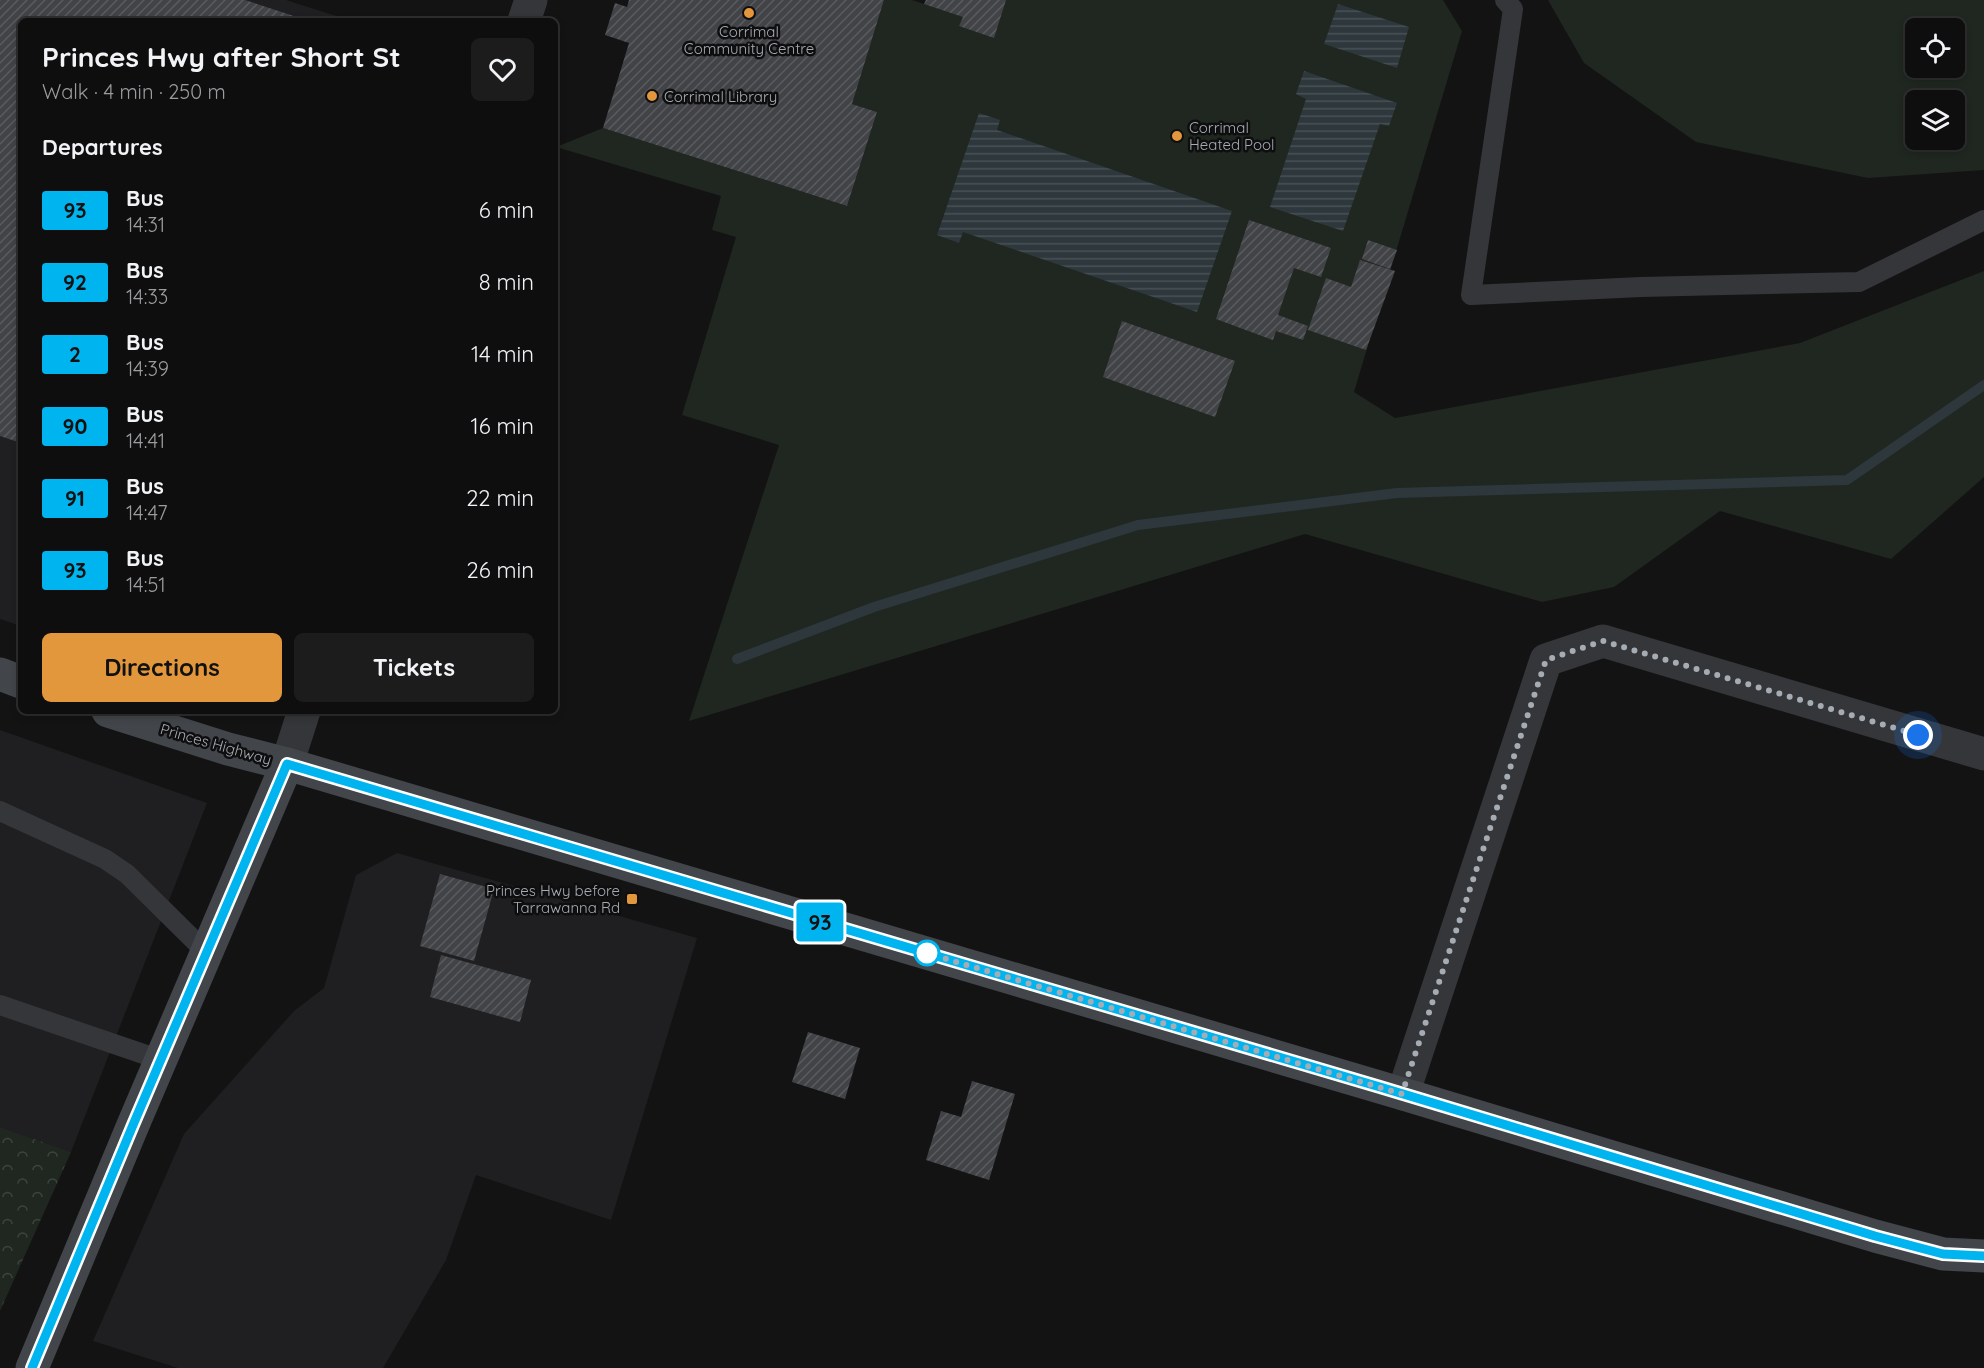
<!DOCTYPE html>
<html lang="en">
<head>
<meta charset="utf-8">
<style>
  :root { --surface:#0e0e0f; --page:#1c1c1d; --text:#f1f3f6; --muted:#9b9c9e; --line:#2e2e2f; --accent:#e3973c }
  body { margin:0; font-family:Quicksand,sans-serif; background:var(--page); color:var(--text); height:100vh; display:flex; flex-direction:column; font-size:22px; white-space:nowrap }
  * { box-sizing:border-box; margin:0 }
  p { font-size:20px; color:var(--muted) }
  .icon { flex:none; width:33px; height:33px; fill:none; stroke:currentColor; stroke-width:2; stroke-linecap:round; stroke-linejoin:round }
  .map { position:relative; flex:1; overflow:hidden }
  .sheet { position:absolute; left:18px; top:18px; width:540px; height:696px; display:flex; flex-direction:column; background:var(--surface); border-radius:9px; box-shadow:0 3px 9px #0003,0 0 0 2px var(--line) }
  .sheet>* { flex:none }
  .badge { padding:0 12px; border-radius:4px; font-size:21px; line-height:39px }
  .tools { position:absolute; left:1905px; top:18px; display:grid; gap:12px }
  .tools a { display:grid; place-items:center; width:60px; height:60px; border-radius:9px; background:var(--surface); box-shadow:0 3px 9px #0003,0 0 0 2px var(--line); font-size:30px }
  .you { position:absolute; width:30px; height:30px; margin:-15px; border:4px solid #fff; border-radius:50%; background:#1a73e8; box-shadow:0 0 0 9px #1a73e833 }
  .map>.badge { position:absolute; translate:-50% -50%; box-shadow:0 0 0 3px #fff }
  h2 { padding:0 24px; font-size:22px; line-height:54px }
  .round { display:grid; place-items:center; flex:none; width:63px; height:63px; border-radius:9px; background:var(--page) }
  .headline { display:flex; align-items:center; justify-content:space-between; height:102px; padding:0 24px }
  h1 { font-size:28px; font-weight:700; line-height:45px }
  .cta { display:flex; gap:12px; margin-top:auto; padding:12px 24px }
  .cta a { flex:1; height:69px; border-radius:9px; background:var(--accent); color:#111; font-size:24px; font-weight:700; line-height:69px; text-align:center }
  .cta a+a { background:var(--page); color:var(--text) }
  ul { padding:0; list-style:none }
  li { display:flex; align-items:center; gap:18px; height:72px; padding:0 24px }
  li div { flex:1 }
  li b { display:block; font-size:22px }
  li em { font-style:normal }
  li .badge { min-width:66px; font-weight:700; text-align:center }
  .map>svg:first-child { display:block }
</style>
</head>
<body>
<div class="map">
<svg width="1984" height="1368" viewBox="0 0 1984 1368">
  <defs>
    <pattern id="park-crowns" width="20" height="18" patternUnits="userSpaceOnUse" patternTransform="scale(1.5)"><rect width="20" height="18" fill="#1f2720"/><path d="M2 6a3 3 0 1 1 6 0M12 15a3 3 0 1 1 6 0" fill="none" stroke="#3d443e"/></pattern>
    <pattern id="water-rules" width="6" height="5" patternUnits="userSpaceOnUse" patternTransform="scale(1.5)"><rect width="6" height="5" fill="#2d373c"/><path d="M0 2.5h6" fill="none" stroke="#485156"/></pattern>
    <pattern id="building-hatch" width="6" height="6" patternUnits="userSpaceOnUse" patternTransform="scale(1.5)"><rect width="6" height="6" fill="#424347"/><path d="M-1 1l2-2M0 6l6-6M5 7l2-2" fill="none" stroke="#5a5b5f"/></pattern>
  </defs>
  <rect width="100%" height="100%" fill="#131314"/>
  <g fill="#1f1f21">
    <polygon points="0,0 286,0 352,21 21,21 21,626 0,619"/>
    <polygon points="0,730 207,803 71,1152 0,1127"/>
    <polygon points="397,853 697,938 611,1220 476,1175 446,1260 383,1368 178,1368 93,1341 184,1134 294,1011 324,988 356,875"/>
  </g>
  <g fill="#1f2720" fill-rule="evenodd">
    <polygon points="884,0 912,0 924,4 926,0 1443,0 1462,31 1354,392 1395,418 1800,343 1984,271 1984,477 1891,559 1720,511 1614,587 1542,602 1305,534 689,721 779,445 682,415 736,237 712,230 721,196 556,147 603,128 847,206 877,112 852,104"/>
    <path d="M1548,0H1984V170L1868,178L1696,142L1584,63ZM1954,28V68H1916V28ZM1954,100V140H1916V100Z"/>
  </g>
  <polygon fill="url(#park-crowns)" points="0,1127 71,1152 0,1311"/>
  <g fill="url(#water-rules)">
    <polygon points="1338,4 1409,27 1397,68 1324,44"/>
    <polygon points="1304,71 1397,103 1389,126 1380,124 1343,231 1270,207 1306,99 1296,94"/>
    <polygon points="979,113 1000,120 997,130 1232,211 1197,312 963,232 959,243 937,235"/>
  </g>
  <g fill="none" stroke-linecap="round" stroke-linejoin="round">
    <polyline stroke="#2d373c" stroke-width="10" points="737,659 874,607 1138,525 1397,493 1847,480 1984,385"/>
  </g>
  <g fill="url(#building-hatch)">
    <polygon points="0,0 245,0 309,21 21,21 21,443 0,436"/>
    <polygon points="629,0 884,0 852,104 877,112 847,206 603,128 629,43 605,35 615,3 627,7"/>
    <polygon points="926,0 1006,0 994,38 959,26 963,17 924,4"/>
    <polygon points="1249,220 1331,248 1321,277 1294,268 1278,315 1308,326 1303,340 1276,331 1273,340 1216,319"/>
    <polygon points="1368,240 1397,250 1390,269 1362,259"/>
    <polygon points="1360,260 1395,271 1366,350 1308,330 1326,278 1351,287"/>
    <polygon points="1122,321 1235,361 1215,417 1103,377"/>
    <polygon points="440,874 494,889 474,961 420,946"/>
    <polygon points="441,955 531,980 520,1022 430,997"/>
    <polygon points="808,1032 860,1048 845,1099 792,1082"/>
    <polygon points="972,1081 1015,1094 989,1180 926,1160 941,1111 961,1117"/>
  </g>
  <g fill="none" stroke-linecap="round" stroke-linejoin="round">
    <g stroke="#343639" stroke-width="20">
      <polyline points="1505,0 1513,9 1471,295 1641,287 1859,282 1984,220"/>
      <polyline points="0,811 105,859 127,874 207,953"/>
      <polyline points="0,1005 161,1060"/>
    </g>
    <g stroke="#343639" stroke-width="33">
      <polyline points="524,21 531,0"/>
      <polyline points="287,764 304,711"/>
      <polyline points="1403,1094 1546,660 1603,641 1984,754"/>
    </g>
    <g stroke="#424549" stroke-width="33">
      <polyline points="0,674 21,682"/>
      <polyline points="108,711 228,749 287,764 1403,1094 1875,1236 1943,1254 1984,1256"/>
      <polyline points="32,1368 133,1125 287,764"/>
    </g>
  </g>
  <g fill="none" stroke-linecap="round" stroke-linejoin="round">
    <g stroke="#fff" stroke-width="14">
      <polyline id="line" points="32,1368 133,1125 287,764 1380,1087 1875,1236 1943,1254 1984,1256"/>
    </g>
    <use href="#line" stroke="#00b5ef" stroke-width="9"/>
    <polyline stroke="#a6acb4" stroke-width="6" stroke-dasharray="0 10.8" points="927,953 926,953 1402,1094 1546,660 1603,641 1918,735"/>
  </g>
  <g fill="#e3973c" stroke="#0e0e0f" stroke-width="2">
    <circle cx="749" cy="13" r="6"/>
    <circle cx="652" cy="96" r="6"/>
    <circle cx="1177" cy="136" r="6"/>
    <rect x="626" y="893" width="12" height="12" rx="3"/>
  </g>
  <circle fill="#fff" stroke="#00b5ef" stroke-width="3" cx="927" cy="953" r="12"/>
  <g text-anchor="middle" dominant-baseline="central" stroke-width="5" stroke-linejoin="round" paint-order="stroke">
    <g font-size="15" fill="#a6acb4" stroke="#0e0e0f" text-anchor="start">
      <text x="749" y="31" text-anchor="middle">Corrimal<tspan x="749" dy="17">Community Centre</tspan></text>
      <text x="664" y="96">Corrimal Library</text>
      <text x="1189" y="127">Corrimal<tspan x="1189" dy="17">Heated Pool</tspan></text>
      <text x="620" y="890" text-anchor="end">Princes Hwy before<tspan x="620" dy="17">Tarrawanna Rd</tspan></text>
    </g>
    <g font-size="15" fill="#a6acb4" stroke="#0e0e0f">
      <text transform="translate(216 744) rotate(16)">Princes Highway</text>
    </g>
  </g>
</svg>
<div class="tools">
<a><svg class="icon" aria-label="locate" viewBox="0 0 24 24"><circle cx="12" cy="12" r="6"/><path d="M12 2v4M12 18v4M2 12h4M18 12h4"/></svg></a>
<a><svg class="icon" aria-label="layers" viewBox="0 0 24 24"><path d="M12 4l9 5-9 5-9-5zM3 14l9 5 9-5"/></svg></a>
</div>
<div class="you" style="left:1918px;top:735px"></div>
<b class="badge" style="left:820px;top:922px;background:#00b5ef;color:#111">93</b>
<section class="sheet">
<div class="headline"><div><h1>Princes Hwy after Short St</h1><p>Walk · 4 min · 250 m</p></div><a class="round"><svg class="icon" aria-label="heart" viewBox="0 0 24 24"><path d="M12 20l-8-8c-3-5 5-10 8-4 3-6 11-1 8 4z"/></svg></a></div>
<h2>Departures</h2>
<ul>
<li><span class="badge" style="background:#00b5ef;color:#111">93</span><div><b>Bus</b><p>14:31</p></div><em>6 min</em></li>
<li><span class="badge" style="background:#00b5ef;color:#111">92</span><div><b>Bus</b><p>14:33</p></div><em>8 min</em></li>
<li><span class="badge" style="background:#00b5ef;color:#111">2</span><div><b>Bus</b><p>14:39</p></div><em>14 min</em></li>
<li><span class="badge" style="background:#00b5ef;color:#111">90</span><div><b>Bus</b><p>14:41</p></div><em>16 min</em></li>
<li><span class="badge" style="background:#00b5ef;color:#111">91</span><div><b>Bus</b><p>14:47</p></div><em>22 min</em></li>
<li><span class="badge" style="background:#00b5ef;color:#111">93</span><div><b>Bus</b><p>14:51</p></div><em>26 min</em></li>
</ul>
<div class="cta"><a>Directions</a><a>Tickets</a></div>
</section>
</div>
</body>
</html>
